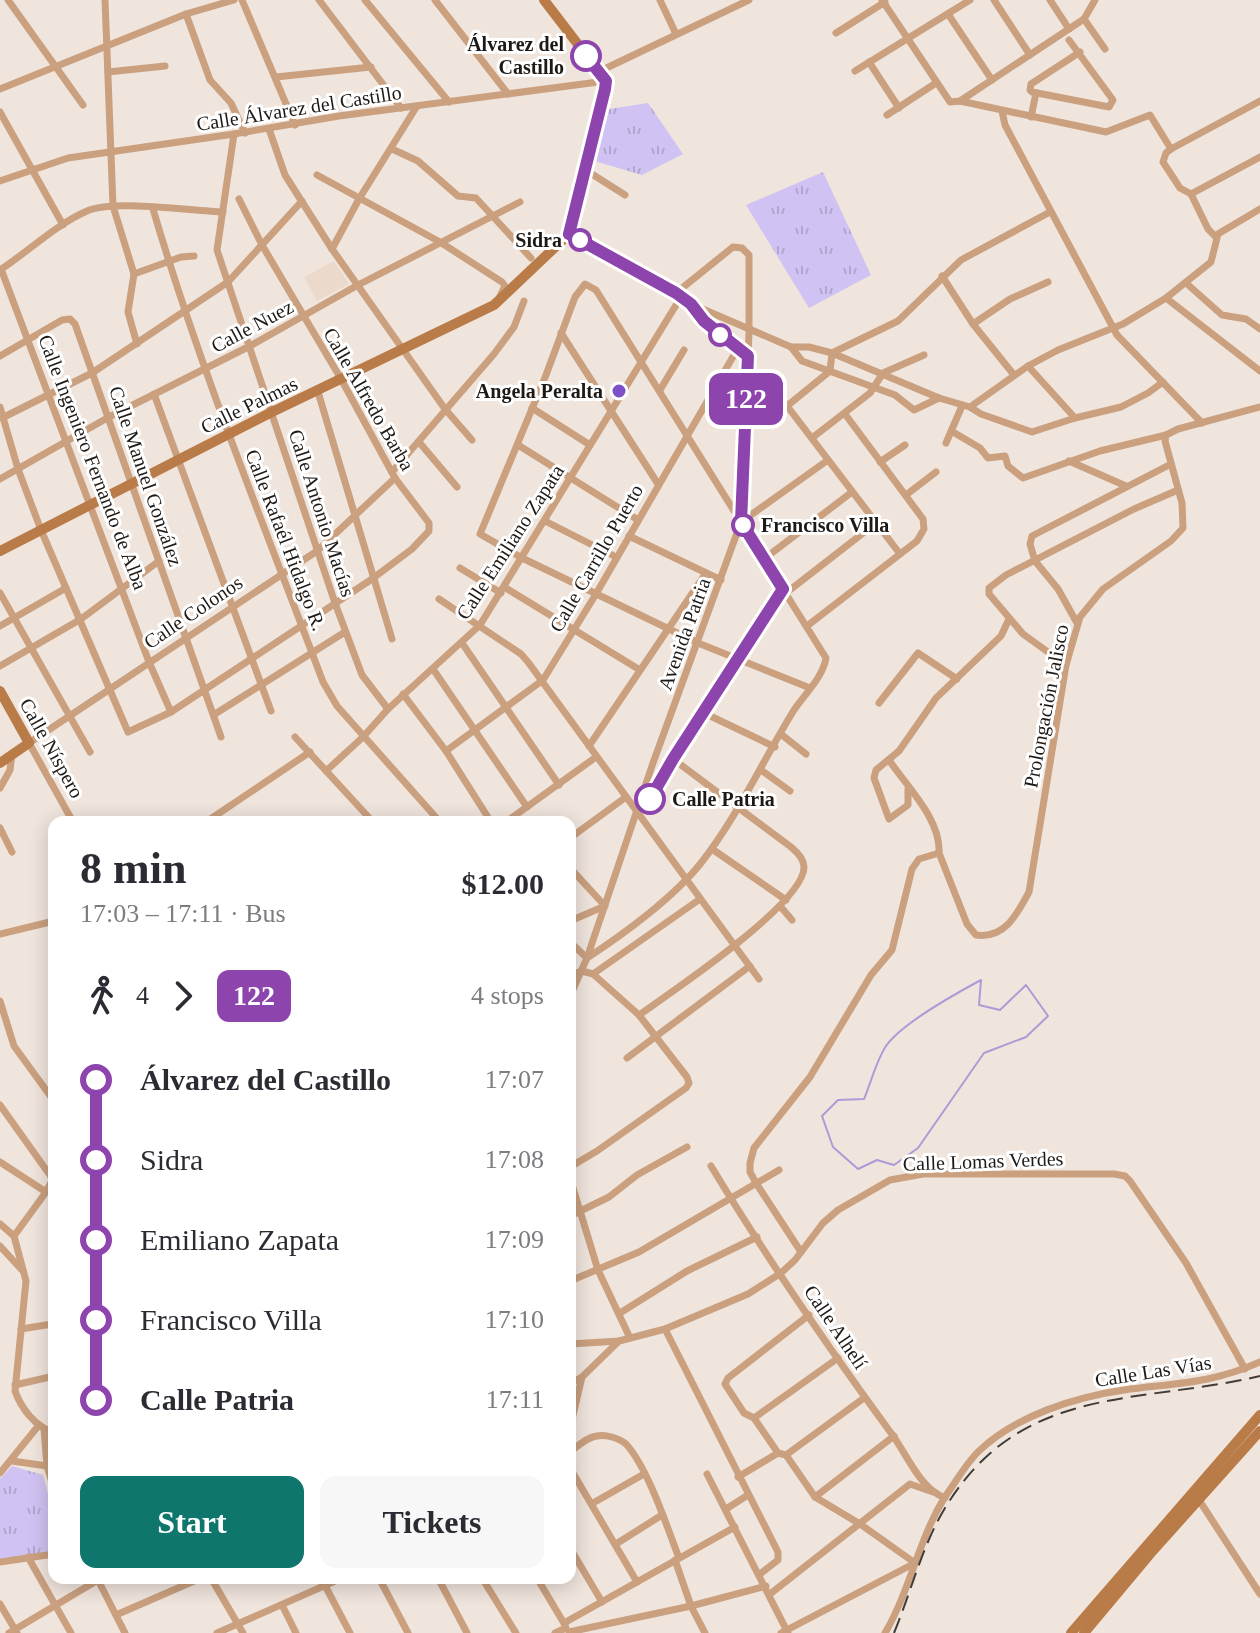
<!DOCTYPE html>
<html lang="en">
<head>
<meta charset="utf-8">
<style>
  :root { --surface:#fff; --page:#f7f7f7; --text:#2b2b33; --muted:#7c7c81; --accent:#0f766e }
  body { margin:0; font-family:"Times New Roman",serif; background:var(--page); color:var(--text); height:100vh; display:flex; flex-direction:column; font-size:30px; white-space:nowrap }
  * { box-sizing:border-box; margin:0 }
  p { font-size:26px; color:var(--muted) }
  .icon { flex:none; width:44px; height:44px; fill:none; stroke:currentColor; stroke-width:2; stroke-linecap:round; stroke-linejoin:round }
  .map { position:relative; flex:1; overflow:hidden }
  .details { position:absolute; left:48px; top:816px; width:528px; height:768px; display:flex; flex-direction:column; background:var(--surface); border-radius:16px; box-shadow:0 4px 20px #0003 }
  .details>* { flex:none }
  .badge { padding:0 16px; border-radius:12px; font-size:28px; line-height:52px }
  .map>.badge { position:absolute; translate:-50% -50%; box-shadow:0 0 0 4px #fff }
  .legs { display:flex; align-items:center; gap:12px; height:88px; padding:0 32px; font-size:26px }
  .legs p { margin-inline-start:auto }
  .headline { display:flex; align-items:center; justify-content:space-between; height:136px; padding:0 32px }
  h1 { font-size:44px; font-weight:800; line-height:60px }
  .button { display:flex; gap:16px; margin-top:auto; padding:16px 32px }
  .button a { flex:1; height:92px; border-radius:16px; background:var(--accent); color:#fff; font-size:32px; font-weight:800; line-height:92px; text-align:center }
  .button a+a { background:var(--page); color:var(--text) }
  ul { padding:0 32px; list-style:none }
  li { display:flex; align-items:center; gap:28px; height:80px; font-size:30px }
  li i { display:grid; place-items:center; width:12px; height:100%; margin:0 10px; background:currentColor }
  li i::after { content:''; width:20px; height:20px; margin:-10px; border:6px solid; border-radius:50%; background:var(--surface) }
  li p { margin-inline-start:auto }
  li:first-child i { background:linear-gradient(#0000 50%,currentColor 0) }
  li:last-child i { background:linear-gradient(currentColor 50%,#0000 0) }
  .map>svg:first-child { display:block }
</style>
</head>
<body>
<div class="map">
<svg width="1260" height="1633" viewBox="0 0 1260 1633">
  <defs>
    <pattern id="grass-tufts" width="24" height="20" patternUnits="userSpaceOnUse" patternTransform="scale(2)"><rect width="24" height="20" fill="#d0c2f2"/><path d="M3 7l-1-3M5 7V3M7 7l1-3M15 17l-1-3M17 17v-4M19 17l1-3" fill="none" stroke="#b2a6cf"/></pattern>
  </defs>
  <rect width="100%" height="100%" fill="#f0e5dd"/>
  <polygon fill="#ebd9cc" points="334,261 349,284 317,301 304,277"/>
  <g fill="url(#grass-tufts)">
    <polygon points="648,103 683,154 642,175 591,160 603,110"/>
    <polygon points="823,172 871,275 809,308 746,205"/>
    <polygon points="12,1466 43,1475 54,1517 54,1551 0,1559 0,1479"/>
  </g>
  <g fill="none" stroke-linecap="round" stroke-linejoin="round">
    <path stroke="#ad9ad7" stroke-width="2" d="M981,980L979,1005L1000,1010L1026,985L1048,1016L1026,1037L984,1053L918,1148L894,1165L877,1160L858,1169L833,1147L822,1116L838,1100L864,1099C871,1083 876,1061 886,1046C902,1023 955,994 981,980Z"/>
    <g stroke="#caa07f" stroke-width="7">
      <polyline points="8,0 83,105"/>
      <polyline points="105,0 113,206 134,274 128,312 137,344"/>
      <polyline points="242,0 295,125"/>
      <polyline points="319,0 401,108"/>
      <polyline points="365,0 449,102"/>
      <polyline points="435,0 508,94"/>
      <polyline points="660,0 676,34"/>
      <polyline points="882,0 950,102 960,101 1106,132 1150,115 1171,149"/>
      <polyline points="994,0 1030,55"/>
      <polyline points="1050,0 1069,29"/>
      <polyline points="186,14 210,80 231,103 245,133"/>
      <polyline points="948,14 992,80"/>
      <polyline points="1084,19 1105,49"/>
      <polyline points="1084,19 1095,0"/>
      <polyline points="836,33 885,2"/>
      <polyline points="1069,40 1113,100 1109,107 1032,92 1030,90 1031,84 1080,52"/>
      <polyline points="869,62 899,108"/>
      <polyline points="855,71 970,0"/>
      <polyline points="108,72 165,66"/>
      <polyline points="598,72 749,0"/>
      <polyline points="276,77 371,67"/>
      <polyline points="0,89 186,14 234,0"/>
      <polyline points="960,101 1084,19"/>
      <polyline points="1260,101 1171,149 1166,153 1163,162 1180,188 1191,194 1260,157"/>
      <polyline points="1002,111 1005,125 1117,335 1202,423"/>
      <polyline points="0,112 63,225"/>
      <polyline points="887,115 936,83"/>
      <polyline points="1031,117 1036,93"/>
      <polyline points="269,129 285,175 332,249 445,409 472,440"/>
      <polyline points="234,134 217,250 335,603 362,675 388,709"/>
      <polyline points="392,149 418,161 458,196 476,198 531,258"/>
      <polyline points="584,169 625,195"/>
      <polyline points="317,175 440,242 502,282 505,286 500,296"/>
      <polyline points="0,181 68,158 234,134 339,116 606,81"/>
      <polyline points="1191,194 1208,229 1216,237"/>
      <path d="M153,209C200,369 264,525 323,682L337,706L440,822"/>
      <polyline points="569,234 676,293 691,304 791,347 809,347 832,353 939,398 970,407 981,414 1032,432 1075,418 1121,407 1148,393 1163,382"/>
      <polyline points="332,249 359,199 417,106"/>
      <polyline points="1,269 149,662 171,712"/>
      <path d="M0,270C29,251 55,225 87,211C113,199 191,211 223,212"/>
      <polyline points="134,274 181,257 194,256"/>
      <polyline points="942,276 973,324 1014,375"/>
      <polyline points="1186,283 1222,315 1246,319 1260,329"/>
      <polyline points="1166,298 1260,371"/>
      <polyline points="692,306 704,321 739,349"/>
      <polyline points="973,324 1010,299 1048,282"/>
      <polyline points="561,333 658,484"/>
      <polyline points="791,347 802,361 895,395 914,410 939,398"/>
      <polyline points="0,356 62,320 70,319 75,324 221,737"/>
      <polyline points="1028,366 1075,418"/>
      <polyline points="747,376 759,377 768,381 900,554"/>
      <polyline points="660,390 684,350"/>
      <polyline points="318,392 392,639"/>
      <polyline points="154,394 271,711"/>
      <polyline points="787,406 830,371 832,353 898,321 961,260 1050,212"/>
      <polyline points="0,407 18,469 41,530 128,732 171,712 372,579 412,549 429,531 429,523 395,478 341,379 262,245 239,199"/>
      <polyline points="970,407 1028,366 1058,350 1123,324 1166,298 1211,262 1218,234 1260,209"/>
      <polyline points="532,408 590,445"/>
      <polyline points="2,418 92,373 228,282 302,201"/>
      <polyline points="953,432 980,448 988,458 1005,456 1008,466 1023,478 1100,451 1166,435 1178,429 1260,407"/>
      <polyline points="812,438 870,393 883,373 924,355"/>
      <polyline points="419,442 457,487"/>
      <polyline points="946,443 962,406"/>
      <polyline points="518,445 638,520"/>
      <polyline points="1069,461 1126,486"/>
      <polyline points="880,462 905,445"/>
      <polyline points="392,472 494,354 514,327 524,301"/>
      <polyline points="0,479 109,417 250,346 358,285 520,202"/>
      <polyline points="906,495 936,472"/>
      <polyline points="545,521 616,557"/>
      <polyline points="741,522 828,460"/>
      <polyline points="629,536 721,580"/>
      <polyline points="764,559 852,492"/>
      <polyline points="460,568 501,593"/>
      <polyline points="504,587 640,670"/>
      <polyline points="0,593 90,752"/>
      <polyline points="786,593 876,523"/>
      <polyline points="439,599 521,654 528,662 759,979"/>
      <polyline points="1077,623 1058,589 1035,561 1030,544 1032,536 1171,464"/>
      <polyline points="0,626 66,588"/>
      <polyline points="807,626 917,541 924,529 923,519 845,414"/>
      <polyline points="462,643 559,785"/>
      <polyline points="1066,665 1023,634 989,594 989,588 1006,575 1134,509 1178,490"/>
      <polyline points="0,666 81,619 159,561"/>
      <polyline points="433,669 527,807"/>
      <polyline points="403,694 446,751 491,822"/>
      <polyline points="879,703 918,653 957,679"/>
      <polyline points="704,713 775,747"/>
      <polyline points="215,714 345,632"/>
      <polyline points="782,735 806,754"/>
      <polyline points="295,737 373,822"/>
      <polyline points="589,746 706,573"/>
      <polyline points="446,751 543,680 596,594 738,348"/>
      <path d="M889,760C907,787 941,819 939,853"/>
      <polyline points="761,770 790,791"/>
      <polyline points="326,771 363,737 388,709 480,625 681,297"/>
      <polyline points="0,788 10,770 12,754"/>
      <polyline points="908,789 908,805 889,819 874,778 876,770 899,751 936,698 1001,636 1009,619"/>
      <polyline points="638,811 650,799 673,759 783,589"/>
      <polyline points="73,822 29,743 317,551 395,478"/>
      <polyline points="206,822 310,752"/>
      <polyline points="506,822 596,757"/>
      <polyline points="0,828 12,852"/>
      <polyline points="570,838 626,797"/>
      <polyline points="712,849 786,900"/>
      <polyline points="780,906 792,920"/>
      <polyline points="570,921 605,906 572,870"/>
      <polyline points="0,934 54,921"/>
      <path d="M570,942L587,958C624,934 674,897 701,863C738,816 763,760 794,710C805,694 823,677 826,658L596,290L585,284L575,297L546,375L480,534L522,558L698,643L810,688"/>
      <polyline points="593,974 700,899"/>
      <polyline points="570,975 582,971 593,974 639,1015 687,1077 689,1083 686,1088 597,1151 570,1167"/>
      <polyline points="570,996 587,958 653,763 741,522 749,333 749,255 742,248 733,247 676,293"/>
      <polyline points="0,1001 14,1046 54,1101"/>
      <path d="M639,1015C670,993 805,903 804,867C804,859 797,852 791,847L673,759"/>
      <polyline points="627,1058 750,966"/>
      <polyline points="0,1105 52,1178"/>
      <polyline points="0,1162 46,1192"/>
      <path d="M711,1166C766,1257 828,1347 891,1433C907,1454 919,1488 945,1498"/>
      <polyline points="570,1178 598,1270 630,1338"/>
      <polyline points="570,1216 609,1197 637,1175 687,1147"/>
      <path d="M0,1224L14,1236L26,1281L15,1391C21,1408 36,1428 54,1432"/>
      <polyline points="14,1236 46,1192 54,1177"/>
      <polyline points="0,1246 23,1271"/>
      <path d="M801,1252L756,1183L750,1172V1163L754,1148L810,1077L871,975L892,950L912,869L919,859L939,853L967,924L976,935C1005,939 1017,914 1029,892L1066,665L1080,617L1103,589L1171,541L1183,528L1182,503L1165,441L1166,435"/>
      <polyline points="570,1281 639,1252 779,1170"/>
      <polyline points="620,1313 687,1271 757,1237"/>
      <polyline points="21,1329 52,1324"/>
      <polyline points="665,1329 778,1552 778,1560 760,1574"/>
      <polyline points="570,1344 619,1341 665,1329 748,1294 781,1273 795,1260 823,1223 838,1210 890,1180 923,1174 1114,1174 1125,1176 1130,1181 1186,1263 1245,1369"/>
      <polyline points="570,1384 582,1377 619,1341"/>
      <polyline points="15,1385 54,1376"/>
      <polyline points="754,1418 838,1358"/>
      <polyline points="570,1428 582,1377"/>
      <polyline points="44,1429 47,1466 54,1489"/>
      <path d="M570,1452C578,1446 587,1437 597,1436C605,1434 619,1438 626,1444C648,1468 667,1527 679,1558"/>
      <polyline points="786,1455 864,1398"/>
      <polyline points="12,1461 47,1466"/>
      <polyline points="570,1468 637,1582"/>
      <polyline points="0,1473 39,1425"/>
      <polyline points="707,1474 788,1633"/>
      <polyline points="738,1477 778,1453"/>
      <polyline points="815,1497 894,1436"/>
      <polyline points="1199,1500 1260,1594"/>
      <polyline points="593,1503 644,1474"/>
      <polyline points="726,1509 748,1495"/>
      <polyline points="616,1544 662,1515"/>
      <polyline points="570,1548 602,1602"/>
      <polyline points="28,1557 71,1633"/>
      <polyline points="675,1560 691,1606 705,1633"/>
      <polyline points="0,1562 54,1554"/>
      <polyline points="97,1578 125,1633"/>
      <polyline points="211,1578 243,1633"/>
      <polyline points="321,1578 350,1633"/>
      <polyline points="379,1578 408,1633"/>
      <polyline points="438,1578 467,1633"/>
      <polyline points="482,1578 516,1633"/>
      <polyline points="537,1578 565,1625"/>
      <polyline points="770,1594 910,1484 933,1492"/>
      <polyline points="0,1604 17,1633"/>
      <polyline points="282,1605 296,1633"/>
      <polyline points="116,1615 201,1578"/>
      <polyline points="564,1623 735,1527"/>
      <polyline points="569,1632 691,1606 766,1586"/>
      <polyline points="9,1633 98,1580"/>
      <polyline points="217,1633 342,1578"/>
      <polyline points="555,1633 566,1628"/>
      <polyline points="781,1633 915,1563 860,1524 815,1497 786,1455 778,1453 754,1418 744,1413 725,1384 728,1378 809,1315"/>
      <path d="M885,1633C911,1589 919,1536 947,1494C957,1480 967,1462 980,1450C1016,1416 1075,1397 1124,1390C1175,1383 1211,1384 1260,1362"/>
    </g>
    <g stroke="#b97b48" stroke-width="10">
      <polyline points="0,551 272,412 494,305 569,234 606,81 544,0"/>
      <polyline points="0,691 29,743 0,763"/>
      <polyline points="1071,1633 1260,1415"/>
      <polyline points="1084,1633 1150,1554 1260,1431"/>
    </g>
    <path stroke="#413c38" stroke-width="2" stroke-dasharray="16 8" stroke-linecap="butt" d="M894,1633C911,1592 922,1546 945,1508C1021,1383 1137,1405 1260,1376"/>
  </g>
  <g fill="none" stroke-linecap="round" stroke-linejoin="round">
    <g stroke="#fff" stroke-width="18">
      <polyline id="line-1" points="586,56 606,81 605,89 569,234 676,293 691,304 704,321 748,356 741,522 783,589 673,759 650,799"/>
    </g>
    <use href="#line-1" stroke="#8e44ad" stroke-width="12"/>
  </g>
  <g fill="#fff" stroke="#8e44ad" stroke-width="4">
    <circle cx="586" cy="56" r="14"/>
    <circle cx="580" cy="240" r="10"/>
    <circle cx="720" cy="335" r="10"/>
    <circle cx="743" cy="525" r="10"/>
    <circle cx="650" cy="799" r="14"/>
  </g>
  <circle fill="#7f4fc7" stroke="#fff" stroke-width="3" cx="619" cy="391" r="8"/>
  <g text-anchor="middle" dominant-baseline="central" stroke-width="6" stroke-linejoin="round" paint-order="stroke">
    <g font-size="20" font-weight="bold" fill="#1d1916" stroke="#fff" text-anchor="end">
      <text x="564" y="44">Álvarez del<tspan x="564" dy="23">Castillo</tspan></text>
      <text x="562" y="240">Sidra</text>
      <text x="761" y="525" text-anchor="start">Francisco Villa</text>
      <text x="672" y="799" text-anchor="start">Calle Patria</text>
    </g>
    <g font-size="20" fill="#1d1916" stroke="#fff">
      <text transform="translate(299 108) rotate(-9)">Calle Álvarez del Castillo</text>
      <text transform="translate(252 326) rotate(-28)">Calle Nuez</text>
      <text transform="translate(369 399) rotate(60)">Calle Alfredo Barba</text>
      <text transform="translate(249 405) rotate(-26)">Calle Palmas</text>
      <text transform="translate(93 462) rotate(69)">Calle Ingeniero Fernando de Alba</text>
      <text transform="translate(146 476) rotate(71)">Calle Manuel González</text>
      <text transform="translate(322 513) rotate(72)">Calle Antonio Macías</text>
      <text transform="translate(286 540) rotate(69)">Calle Rafaél Hidalgo R.</text>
      <text transform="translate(510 542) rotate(-57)">Calle Emiliano Zapata</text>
      <text transform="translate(596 558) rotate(-60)">Calle Carrillo Puerto</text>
      <text transform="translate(193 612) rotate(-34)">Calle Colonos</text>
      <text transform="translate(684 634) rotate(-70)">Avenida Patria</text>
      <text transform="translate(1046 706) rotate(-79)">Prolongación Jalisco</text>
      <text transform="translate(52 748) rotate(61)">Calle Níspero</text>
      <text transform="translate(983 1161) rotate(-2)">Calle Lomas Verdes</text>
      <text transform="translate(836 1327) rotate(56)">Calle Alhelí</text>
      <text transform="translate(1153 1371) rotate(-9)">Calle Las Vías</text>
    </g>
    <g font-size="20" font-weight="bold" fill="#1d1916" stroke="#fff" text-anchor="end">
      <text x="603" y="391">Angela Peralta</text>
    </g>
  </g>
</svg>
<b class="badge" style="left:746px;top:399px;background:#8e44ad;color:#fff">122</b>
<section class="details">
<div class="headline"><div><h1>8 min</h1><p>17:03 – 17:11 · Bus</p></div><b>$12.00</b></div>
<div class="legs"><svg class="icon" aria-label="walk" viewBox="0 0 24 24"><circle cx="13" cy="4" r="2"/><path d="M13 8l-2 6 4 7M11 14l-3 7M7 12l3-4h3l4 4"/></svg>4<svg class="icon" aria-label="forward" viewBox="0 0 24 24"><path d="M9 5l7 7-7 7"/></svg><b class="badge" style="background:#8e44ad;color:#fff">122</b><p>4 stops</p></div>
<ul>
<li><i style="color:#8e44ad"></i><b>Álvarez del Castillo</b><p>17:07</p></li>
<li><i style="color:#8e44ad"></i><span>Sidra</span><p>17:08</p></li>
<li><i style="color:#8e44ad"></i><span>Emiliano Zapata</span><p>17:09</p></li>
<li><i style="color:#8e44ad"></i><span>Francisco Villa</span><p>17:10</p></li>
<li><i style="color:#8e44ad"></i><b>Calle Patria</b><p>17:11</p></li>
</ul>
<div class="button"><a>Start</a><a>Tickets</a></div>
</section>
</div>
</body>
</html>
